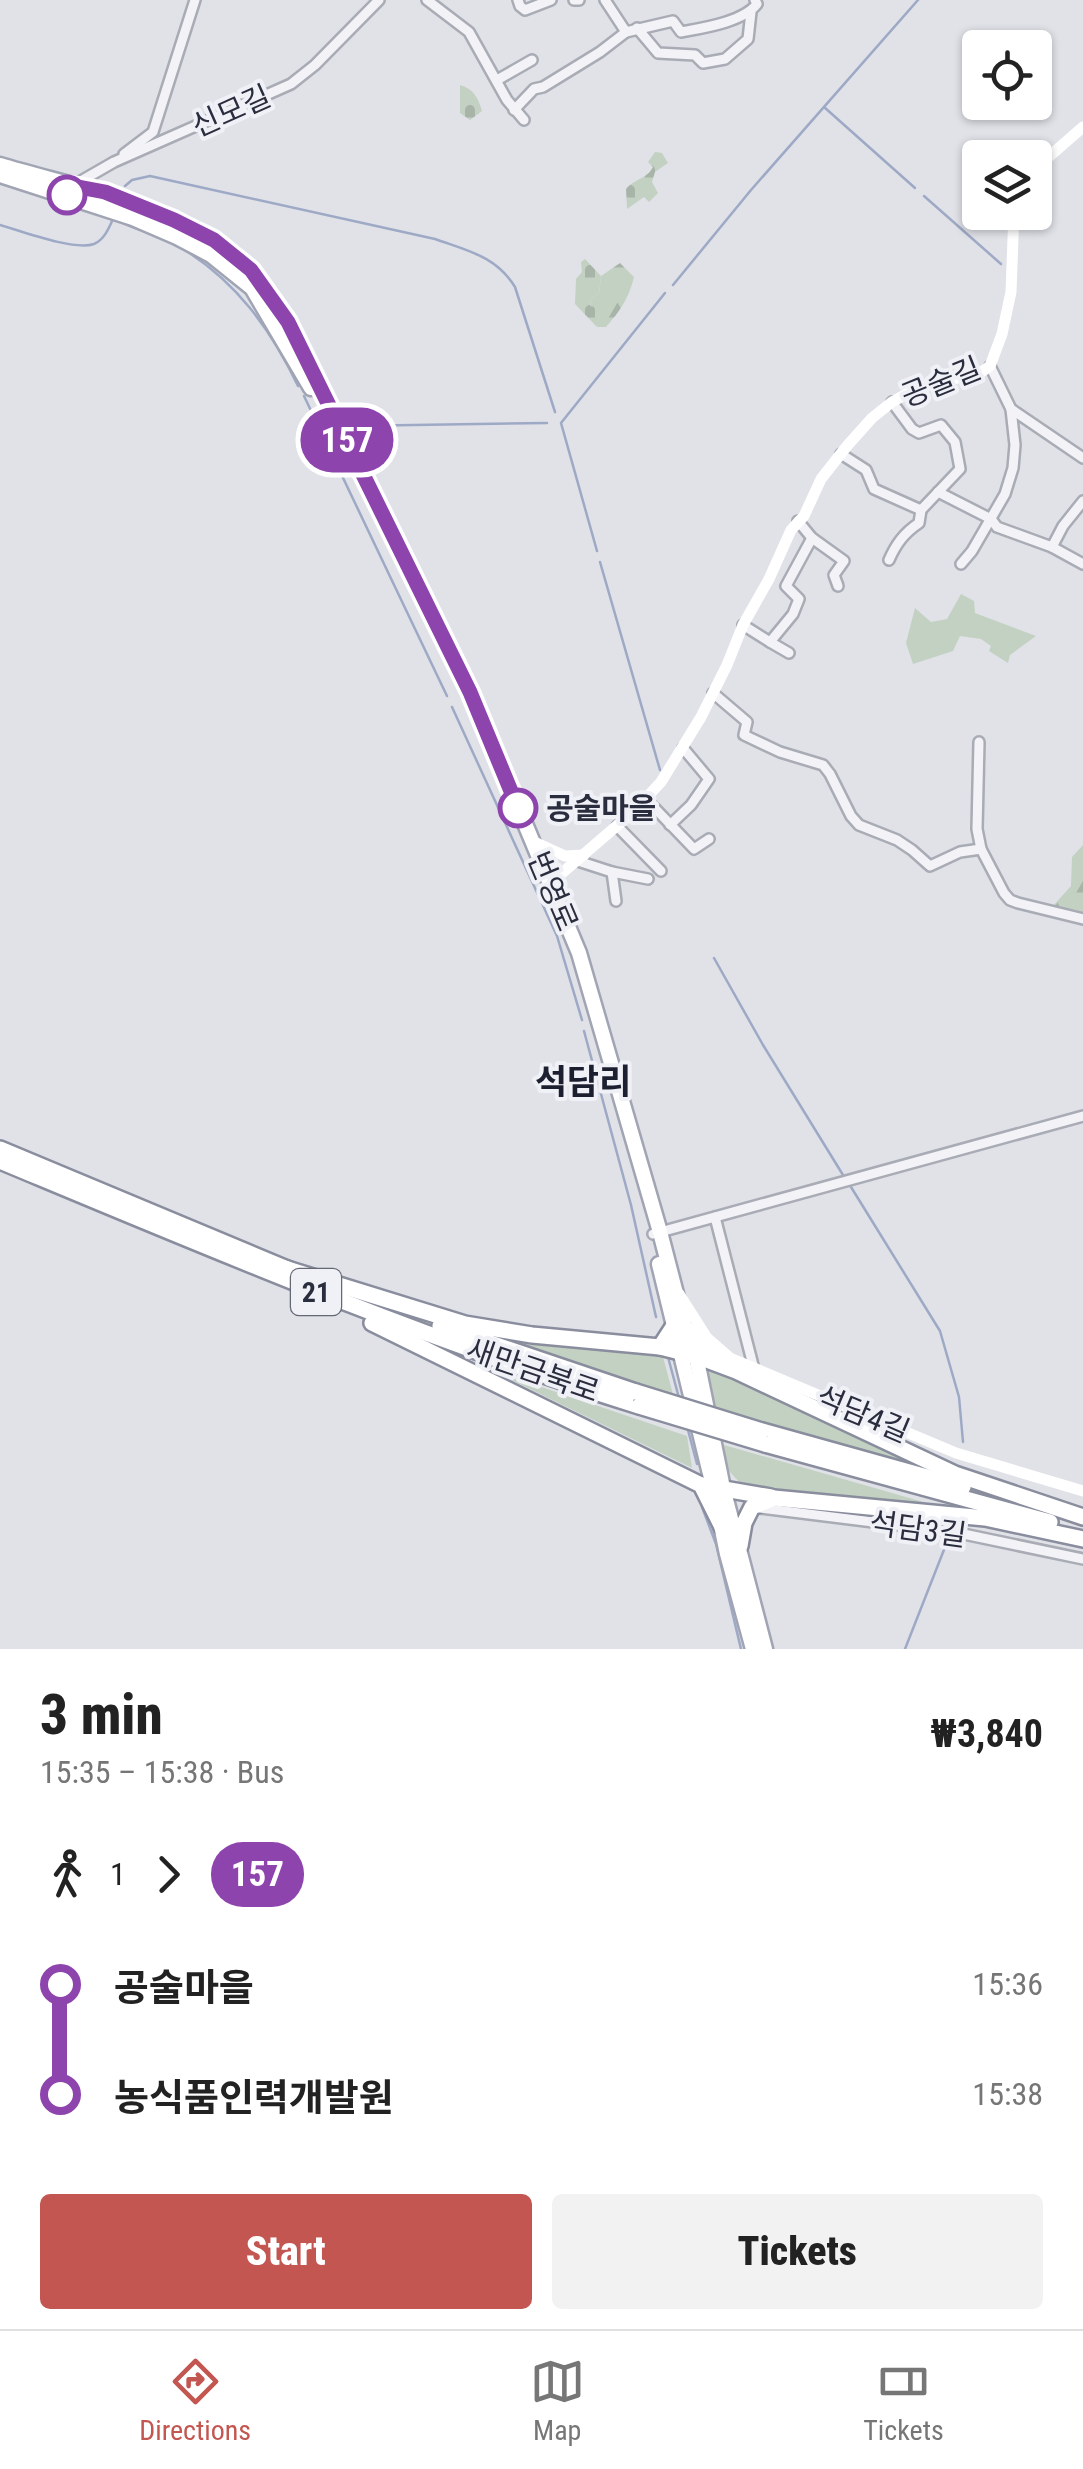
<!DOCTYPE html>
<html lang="en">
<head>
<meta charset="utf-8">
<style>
  :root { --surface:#fff; --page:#f2f2f2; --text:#222; --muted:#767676; --line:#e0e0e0; --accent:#c35650 }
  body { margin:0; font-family:"Roboto Condensed","Noto Sans KR",sans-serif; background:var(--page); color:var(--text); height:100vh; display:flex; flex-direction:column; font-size:38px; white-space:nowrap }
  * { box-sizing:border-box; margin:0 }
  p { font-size:32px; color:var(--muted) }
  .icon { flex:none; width:55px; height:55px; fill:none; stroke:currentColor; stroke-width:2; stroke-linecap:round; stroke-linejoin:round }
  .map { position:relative; height:1649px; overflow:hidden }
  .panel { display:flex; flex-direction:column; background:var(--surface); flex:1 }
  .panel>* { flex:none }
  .badge { padding:0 20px; border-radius:32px; font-size:35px; line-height:65px }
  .buttons { position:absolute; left:962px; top:30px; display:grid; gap:20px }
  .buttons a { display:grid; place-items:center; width:90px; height:90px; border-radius:10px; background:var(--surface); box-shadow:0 2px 8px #0004; font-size:50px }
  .map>.badge { position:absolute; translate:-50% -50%; box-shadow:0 0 0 5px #fff }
  .legs { display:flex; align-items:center; gap:15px; height:110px; padding:0 40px; font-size:32px }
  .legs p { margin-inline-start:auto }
  .head { display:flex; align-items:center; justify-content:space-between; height:170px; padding:0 40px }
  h1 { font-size:55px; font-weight:800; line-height:75px }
  .primary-button { display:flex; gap:20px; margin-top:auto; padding:20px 40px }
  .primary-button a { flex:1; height:115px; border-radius:10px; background:var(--accent); color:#fff; font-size:40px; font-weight:800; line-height:115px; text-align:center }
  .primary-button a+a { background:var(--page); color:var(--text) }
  ul { padding:0 40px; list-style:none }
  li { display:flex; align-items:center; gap:35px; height:110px; font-size:38px }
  li i { display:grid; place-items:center; width:15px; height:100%; margin:0 12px; background:currentColor }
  li i::after { content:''; width:25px; height:25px; margin:-12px; border:8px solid; border-radius:50%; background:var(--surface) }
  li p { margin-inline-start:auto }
  li:first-child i { background:linear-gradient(#0000 50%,currentColor 0) }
  li:last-child i { background:linear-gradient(currentColor 50%,#0000 0) }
  .dock { display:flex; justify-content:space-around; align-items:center; height:140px; border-top:2px solid var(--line); background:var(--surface); font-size:28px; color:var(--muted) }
  .dock a { display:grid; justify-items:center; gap:5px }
  .dock .current { color:var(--accent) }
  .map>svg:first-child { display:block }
</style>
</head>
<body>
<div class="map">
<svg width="1083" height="1649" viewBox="0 0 1083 1649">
  <defs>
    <pattern id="forest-firs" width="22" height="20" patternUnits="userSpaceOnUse" patternTransform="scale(2.5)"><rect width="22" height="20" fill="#c3d1c2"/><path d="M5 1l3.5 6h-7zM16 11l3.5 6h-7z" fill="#a8b4a8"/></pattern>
    <pattern id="cemetery-stones" width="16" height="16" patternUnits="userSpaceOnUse" patternTransform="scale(2.5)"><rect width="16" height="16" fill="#c3d1c2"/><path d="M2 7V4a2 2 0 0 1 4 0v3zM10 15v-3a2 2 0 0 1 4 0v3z" fill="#a8b4a8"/></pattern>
  </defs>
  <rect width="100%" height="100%" fill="#e0e2e8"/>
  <g fill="#c3d1c2">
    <polygon points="961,594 974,601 975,613 1036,636 1010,655 1008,663 989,651 991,646 981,639 960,636 953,651 913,664 906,643 915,608 931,622 947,619"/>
    <polygon points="484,1333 662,1353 674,1398"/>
    <polygon points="704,1365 929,1472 715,1408"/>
    <polygon points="491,1370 687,1436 692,1468"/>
    <polygon points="724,1445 934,1505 742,1485 727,1469"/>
  </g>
  <g fill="url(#forest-firs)">
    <path d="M620,263L634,277C629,298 620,311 606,327H597L601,309L590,306L591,298L599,293L601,276Z"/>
    <polygon points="1083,845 1083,915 1052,907 1071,886 1072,857"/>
  </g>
  <g fill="url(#cemetery-stones)">
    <path d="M460,85C474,89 478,98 482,111L470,120L460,113Z"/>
    <path d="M655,152L662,153L668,163L655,172L652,182L658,193L649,202L644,197L627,209L626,189C634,179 647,179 653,167L648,162Z"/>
    <polygon points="585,259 601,276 599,293 591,298 590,306 602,308 597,327 575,304 576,279 582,272 581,262"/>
  </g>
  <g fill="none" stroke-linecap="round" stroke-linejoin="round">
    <g stroke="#9ea9c5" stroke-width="2.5">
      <polyline points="824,107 915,188"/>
      <path d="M125,186L132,180L150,176L435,239C468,251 496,256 515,287L555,412"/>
      <polyline points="924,196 1001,264"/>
      <path d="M123,223C141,231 162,237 180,247C235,280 271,329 298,386"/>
      <path d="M0,225C21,231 74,251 94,244C104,240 109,228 113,219"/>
      <polyline points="673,285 751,190 918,0"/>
      <polyline points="304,396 447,696"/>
      <polyline points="349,426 547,423"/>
      <polyline points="597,551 561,423 665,293"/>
      <polyline points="600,562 660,770"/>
      <polyline points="452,707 557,936 582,1020"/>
      <polyline points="714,958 763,1045 843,1175"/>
      <polyline points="584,1031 631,1205 656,1317"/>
      <polyline points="851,1187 940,1331 959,1397 963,1442"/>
      <polyline points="668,1357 679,1398"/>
      <polyline points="688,1430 697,1464"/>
      <polyline points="702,1507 716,1544 741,1649"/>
      <polyline points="905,1649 949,1537"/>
    </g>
    <g stroke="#a9acb5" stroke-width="14">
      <g id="street">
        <polyline points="427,0 469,32 507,100 524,120"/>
        <polyline points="518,0 520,6 525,10 551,0"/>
        <polyline points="574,0 579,0"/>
        <path d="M605,0L626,32L673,21L681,32C703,28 743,22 757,4L755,0"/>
        <polyline points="637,28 658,53 695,55 703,63 725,59 748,39 751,12"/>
        <polyline points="497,80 532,60"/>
        <polyline points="514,110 534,89 543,87 600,52 626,32"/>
        <polyline points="124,154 153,132 195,0"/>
        <polyline points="74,185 114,162 291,84 315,65 379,0"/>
        <polyline points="990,366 1011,409 1083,458"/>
        <polyline points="892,402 912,429 919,433 941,425 955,442 960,469 921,510"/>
        <path d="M841,454L866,470L874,489L921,510L919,523C904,533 896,544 889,560"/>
        <polyline points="938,492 991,519 997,527 1052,547 1083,564"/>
        <polyline points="798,521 812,538 844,561 834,575 838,586"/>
        <polyline points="1052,547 1063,526 1083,501"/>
        <polyline points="961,564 972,551 1005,494 1013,468 1015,445 1011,409"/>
        <polyline points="743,625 770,642 793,614 799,599 786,586 812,538"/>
        <polyline points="770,642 789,653"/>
        <polyline points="713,693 747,722 744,735 780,752 823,765 830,774 851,816 859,825 897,840 912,850 930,866 960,852 981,849"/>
        <polyline points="979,742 977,829 981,849 1004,893 1010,900 1018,903 1083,919"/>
        <polyline points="646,799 694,849 709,839"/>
        <polyline points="670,825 691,805 709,779 683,748"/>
        <polyline points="617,826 661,871"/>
        <polyline points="578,861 612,872 648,879"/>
        <polyline points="612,872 616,901"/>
        <polyline points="715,1217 754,1369"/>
        <polyline points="653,1234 1083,1116"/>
        <polyline points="760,1508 954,1532 1083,1559"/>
      </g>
    </g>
    <g stroke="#a1a4b3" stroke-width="19">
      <g id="primary">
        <path d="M0,165C79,189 195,208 252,272C265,287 276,305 288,322L470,692L579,953L660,1232L685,1328L696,1356L723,1488L765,1649"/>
        <polyline points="0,175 133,218 177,237 211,255 252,288 311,388"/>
        <polyline points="659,1264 713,1486 727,1554 753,1649"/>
      </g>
    </g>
    <g stroke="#898d9d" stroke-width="20">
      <g id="highway">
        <polyline points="0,1149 292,1271"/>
        <path d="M0,1161C211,1249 420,1338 639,1406"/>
        <polyline points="284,1268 465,1324 532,1335 660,1347 696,1356 736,1371 955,1474 1083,1517"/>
        <polyline points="372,1323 701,1485 722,1527"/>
        <polyline points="440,1326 636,1392"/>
        <polyline points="685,1328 726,1362"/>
        <polyline points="660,1347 673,1327"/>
        <polyline points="762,1431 963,1487"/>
        <polyline points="765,1444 1050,1522"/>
        <polyline points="701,1485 771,1497"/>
        <polyline points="740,1546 744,1523 752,1507 774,1498 985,1518 1083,1539"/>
      </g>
    </g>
    <use href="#street" stroke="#f3f3f7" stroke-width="9"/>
    <g stroke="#fff" stroke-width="11">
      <polyline points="1035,169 1083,127"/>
      <polyline points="532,841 565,856 584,855"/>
      <polyline points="547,886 634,811 661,782 701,717 727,665 743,625 769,579 791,530 804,516 821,479 847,446 872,418 892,402 919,387 980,373 990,366 1002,334 1011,292 1014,212"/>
      <polyline points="679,1294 707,1338 730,1358 956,1453 1083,1491"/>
    </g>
    <use href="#primary" stroke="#fff" stroke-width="14"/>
    <use href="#highway" stroke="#fff" stroke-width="15"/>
    <g stroke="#898d9d" stroke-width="20" stroke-linecap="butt">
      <g id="highway-bridge">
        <polyline points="636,1392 762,1431"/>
        <polyline points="639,1406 765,1444"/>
      </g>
    </g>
    <use href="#highway-bridge" stroke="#fff" stroke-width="15"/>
  </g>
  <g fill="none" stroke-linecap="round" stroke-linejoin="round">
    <g stroke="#fff" stroke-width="22">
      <polyline id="line-1" points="67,195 73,186 105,192 174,220 214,240 251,270 288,322 470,692 518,808"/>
    </g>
    <use href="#line-1" stroke="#8e44ad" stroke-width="15"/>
  </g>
  <g fill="#fff" stroke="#8e44ad" stroke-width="5">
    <circle cx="67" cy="195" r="18"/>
    <circle cx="518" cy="808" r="18"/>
  </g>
  <g text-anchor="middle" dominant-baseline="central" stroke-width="8" stroke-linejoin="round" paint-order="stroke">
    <rect fill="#f0f1f6" stroke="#656875" stroke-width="2.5" x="291" y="1269" width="50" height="46" rx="8"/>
    <g font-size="28" font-weight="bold" fill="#2a2d3e">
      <text x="316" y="1292">21</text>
    </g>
    <g font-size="30" fill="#2a2d3e" stroke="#f0f1f6">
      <text transform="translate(231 111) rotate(-24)">신모길</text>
      <text transform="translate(941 382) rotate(-22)">공술길</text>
      <text transform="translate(553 891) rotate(67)">번영로</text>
      <text transform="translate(533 1370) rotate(19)">새만금북로</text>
      <text transform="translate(863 1414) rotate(23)">석담4길</text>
      <text transform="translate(918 1529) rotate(8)">석담3길</text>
    </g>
    <g font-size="30" font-weight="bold" fill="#2a2d3e" stroke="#f0f1f6" text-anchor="start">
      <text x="546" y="808">공술마을</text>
    </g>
    <g font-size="35" font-weight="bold" fill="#1c1f2f" stroke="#f0f1f6">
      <text x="583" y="1082">석담리</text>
    </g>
  </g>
</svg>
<div class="buttons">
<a><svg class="icon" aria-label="locate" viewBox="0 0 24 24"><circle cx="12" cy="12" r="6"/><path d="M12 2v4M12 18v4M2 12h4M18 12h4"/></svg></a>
<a><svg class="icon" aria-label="layers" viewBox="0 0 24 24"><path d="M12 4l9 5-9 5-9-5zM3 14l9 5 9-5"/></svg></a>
</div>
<b class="badge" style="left:347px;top:440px;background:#8e44ad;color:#fff">157</b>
</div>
<section class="panel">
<div class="head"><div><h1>3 min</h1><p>15:35 – 15:38 · Bus</p></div><b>₩3,840</b></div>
<div class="legs"><svg class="icon" aria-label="walk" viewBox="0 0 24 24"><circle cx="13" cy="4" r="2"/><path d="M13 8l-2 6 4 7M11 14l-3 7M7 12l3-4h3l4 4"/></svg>1<svg class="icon" aria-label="forward" viewBox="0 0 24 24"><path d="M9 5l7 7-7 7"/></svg><b class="badge" style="background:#8e44ad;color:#fff">157</b></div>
<ul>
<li><i style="color:#8e44ad"></i><b>공술마을</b><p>15:36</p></li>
<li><i style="color:#8e44ad"></i><b>농식품인력개발원</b><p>15:38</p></li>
</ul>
<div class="primary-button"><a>Start</a><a>Tickets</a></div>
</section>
<nav class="dock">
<a class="current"><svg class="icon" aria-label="directions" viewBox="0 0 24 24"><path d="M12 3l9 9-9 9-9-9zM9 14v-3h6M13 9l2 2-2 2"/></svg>Directions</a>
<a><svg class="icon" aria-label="map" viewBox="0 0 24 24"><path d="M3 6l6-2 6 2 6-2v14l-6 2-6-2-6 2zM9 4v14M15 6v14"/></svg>Map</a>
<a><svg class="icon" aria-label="tickets" viewBox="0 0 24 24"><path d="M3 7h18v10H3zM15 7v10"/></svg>Tickets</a>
</nav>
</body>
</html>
